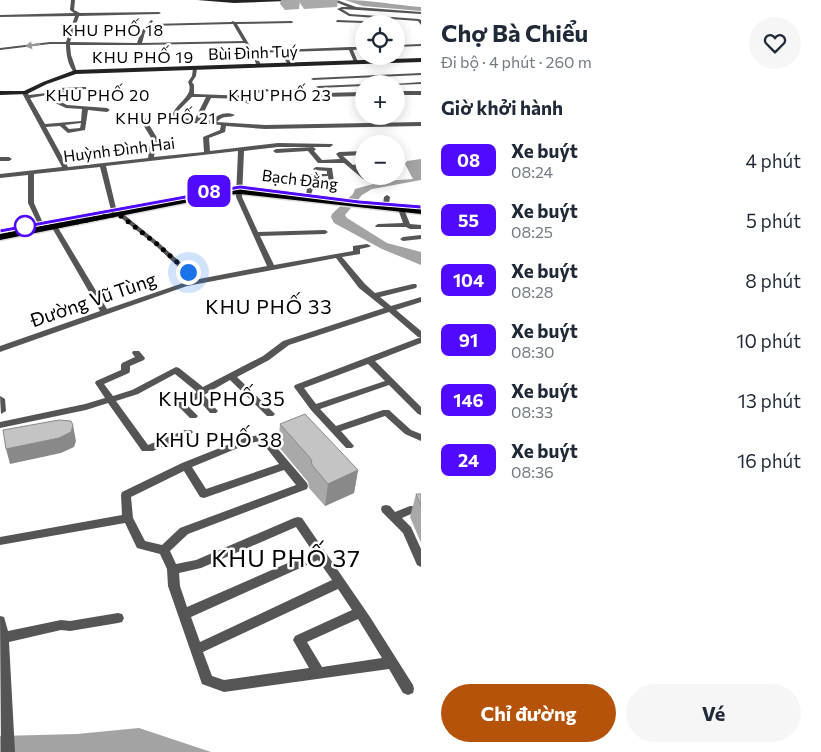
<!DOCTYPE html>
<html lang="vi">
<head>
<meta charset="utf-8">
<style>
  :root { --surface:#fff; --page:#f6f6f7; --text:#1f2937; --muted:#747a83; --accent:#b45309 }
  body { margin:0; font-family:Commissioner,sans-serif; background:var(--page); color:var(--text); height:100vh; display:flex; flex-direction:column; font-size:19px; white-space:nowrap }
  * { box-sizing:border-box; margin:0 }
  p { font-size:16px; color:var(--muted) }
  .icon { flex:none; width:28px; height:28px; fill:none; stroke:currentColor; stroke-width:2; stroke-linecap:round; stroke-linejoin:round }
  .map { position:relative; flex:1; overflow:hidden }
  .panel { display:flex; flex-direction:column; background:var(--surface); width:400px }
  .panel>* { flex:none }
  .badge { padding:0 10px; border-radius:8px; font-size:18px; line-height:32px }
  .fabs { position:absolute; left:355px; top:15px; display:grid; gap:10px }
  .fabs a { display:grid; place-items:center; width:50px; height:50px; border-radius:50%; background:var(--surface); box-shadow:0 2px 12px #0003; font-size:25px }
  .you { position:absolute; width:25px; height:25px; margin:-12px; border:4px solid #fff; border-radius:50%; background:#1a73e8; box-shadow:0 0 0 8px #1a73e833 }
  .map>.badge { position:absolute; translate:-50% -50%; box-shadow:0 0 0 2px #fff }
  h2 { padding:0 20px; font-size:19px; line-height:45px }
  .round { display:grid; place-items:center; flex:none; width:52px; height:52px; border-radius:26px; background:var(--page) }
  .head { display:flex; align-items:center; justify-content:space-between; height:85px; padding:0 20px }
  h1 { font-size:24px; font-weight:700; line-height:38px }
  .action { display:flex; gap:10px; margin-top:auto; padding:10px 20px }
  .action a { flex:1; height:58px; border-radius:30px; background:var(--accent); color:#fff; font-size:20px; font-weight:700; line-height:58px; text-align:center }
  .action a+a { background:var(--page); color:var(--text) }
  ul { padding:0; list-style:none }
  li { display:flex; align-items:center; gap:15px; height:60px; padding:0 20px }
  li div { flex:1 }
  li b { display:block; font-size:19px }
  li em { font-style:normal }
  li .badge { min-width:55px; font-weight:700; text-align:center }
  main { display:flex; flex:1; min-height:0 }
  .map>svg:first-child { display:block }
</style>
</head>
<body>
<main>
<div class="map">
<svg width="421" height="752" viewBox="0 0 421 752">
  <rect width="100%" height="100%" fill="#fff"/>
  <g fill="#a3a3a3">
    <path d="M345,0C371,0 395,5 421,7V11L363,6Z"/>
    <polygon points="421,159 421,180 372,189 362,195 345,215 347,218 387,243 421,252 421,265 382,249 334,223 331,217 332,214 353,194 355,189 384,181 413,179 405,164 407,161"/>
    <polygon points="139,728 211,752 0,752 0,736 77,734"/>
  </g>
  <g fill="none" stroke-linecap="round" stroke-linejoin="round">
    <g stroke="#dbdbdb" stroke-width="3">
      <polygon id="primary" points="240,188 421,208 421,214 240,194 225,195 0,240 0,234 225,189"/>
    </g>
    <g fill="#555" fill-rule="evenodd">
      <path d="M71,0H75L74,10L80,13L159,12L161,13L159,14L79,16L70,42L137,43L141,32L151,20L153,21L151,24L231,22L233,21L235,22L292,21L293,23L237,24L253,51L350,47H364V49L353,50L358,62L356,63L354,62L349,50L285,52L292,64L290,65H288L281,52L255,53L261,65L259,66L257,65L245,43L139,45H70L71,55L77,72L75,73C68,67 66,54 66,44H50L0,50V48L50,42H66L75,16L0,17V15L74,13L70,10ZM233,24L243,41L142,43L145,32L149,26Z"/>
      <polygon points="331,0 337,0 356,7 421,12 421,14 342,9 350,14 419,19 421,20 421,25 418,21 349,16 337,9 342,7 348,7"/>
      <polygon points="337,20 363,21 365,22 363,23 336,22"/>
      <polygon points="421,44 421,46 396,47 396,45"/>
      <path d="M195,67L197,68L196,76L192,82L194,85V94L249,96L252,91L267,89L270,91L256,93L250,103L248,104L245,102L247,99L211,98L200,120L212,121C217,114 227,111 235,115C229,119 224,114 217,122L265,125L421,122V126L265,129L226,126L225,132L209,138L210,151L278,143L332,144L333,145L330,147H278L244,151L242,197L258,232L325,230L328,232L325,234L260,236L274,265L353,251V246L367,244L371,246L369,247L360,249V254L342,257L365,284L375,293L413,284H416L417,286L416,288L380,297L391,306L421,297V302L396,310L421,331V343L375,361L421,407V415L418,414L389,385L320,409L336,426L383,410H389L411,430L421,434V441L405,434L385,416L341,431L354,446L352,448H346L311,410L294,387L295,385L421,337H418L389,312L289,345L269,360L237,377L273,412L275,414L273,416H267L230,380L204,395L216,409L218,411L216,413H210L198,399L186,404L198,416L196,418H190L175,403L177,401L196,393V391L175,374L138,394L116,401L148,445L185,430H191L193,432L191,434L153,451H142L108,403L86,410L0,428V422L85,404L105,398L95,383L96,381L121,370V365L122,363L135,357L132,353L133,351H139L145,358L144,360L130,366V371L129,373L104,384L113,396L132,390L176,367L179,368L203,387L263,356L283,341L384,308L359,288L336,258L187,286L0,352V346L100,311L51,226L52,225L54,224L57,226L107,309L192,280L155,245L111,210L100,167L34,174V203L43,223L42,224H38L28,203V175L0,178V174L62,167L22,93L27,92L29,95L47,93V95L30,98L45,124L81,121L82,109L66,108L53,102V100L55,99L67,105L107,108L110,110L107,112L88,110L85,130L68,133L60,126L46,127L68,167L148,158L150,144L153,141L139,118L142,116L145,118L159,141L156,144L154,157L204,152L203,137L220,130L221,125L180,122L177,120L180,118L195,119L206,97H192L179,110L177,116L173,117L168,121L165,119L169,114L173,113C178,102 195,95 188,82L192,76L193,68ZM81,123L80,128L69,129L65,125ZM238,151L236,197L267,266L199,279L159,243L116,208L106,166ZM368,364L385,381L316,404L304,388Z"/>
      <polygon points="421,73 421,75 313,80 311,79 313,78"/>
      <polygon points="421,82 421,84 396,85 396,84 394,84"/>
      <polygon points="364,84 364,86 318,88 316,87 318,86 364,84 365,84"/>
      <polygon points="84,87 86,87 86,89 63,90 64,92 61,94 59,93 58,89 60,88"/>
      <rect x="396" y="91" width="25" height="4"/>
      <polygon points="364,92 364,96 322,97 319,95 322,93"/>
      <polygon points="313,147 316,149 314,151 322,160 340,159 336,154 339,152 364,151 364,155 343,156 353,165 364,162 364,166 356,168 364,174 364,176 368,178 363,179 344,163 318,163 308,151 276,153 273,151 276,149"/>
      <polygon points="396,148 399,150 403,160 402,161 397,160"/>
      <polygon points="0,157 9,157 12,159 9,161 0,161"/>
      <path d="M316,167L332,168L335,188L332,190L313,189L310,197H306L307,187L304,181L305,174H327V171L314,170L313,169ZM328,176L329,186L312,185L310,177Z"/>
      <polygon points="387,195 390,197 389,204 386,206 383,204 384,197"/>
      <polygon points="401,207 404,209 410,224 421,225 421,229 410,229 406,227 376,227 375,226 378,224 403,223 398,209"/>
      <polygon points="421,235 421,239 403,241 400,239 403,237"/>
      <polygon points="0,396 5,399 6,411 1,414"/>
      <path d="M263,434L266,435L307,483L308,486L307,489L188,534L170,551L176,564L196,560L294,518L298,517L302,518L370,617L413,685L414,689L413,693L408,695L403,693L389,669L224,692L202,684L168,586L167,569L160,554L137,548L125,523L0,545V537L122,515L121,495L122,492L182,463L245,438ZM261,441L279,464L206,489L192,467L250,443ZM284,470L296,485L180,528L162,545L145,541L133,518L131,497L184,471L200,497L204,498ZM296,527L313,552L187,607L180,586L179,573L201,568ZM318,560L332,580L200,642L191,617ZM338,589L352,610L295,636L293,640L309,668L224,680L212,676L203,652ZM358,619L382,658L322,667L307,642Z"/>
      <polygon points="386,505 390,506 395,512 410,506 421,507 421,515 411,514 402,518 411,527 421,549 421,567 417,565 403,533 382,512 381,509 382,506"/>
      <polygon points="118,613 122,614 124,618 122,622 118,623 70,631 61,630 9,642 15,752 1,752 0,616 4,617 8,631 61,620 70,621"/>
    </g>
    <g fill="#222" fill-rule="evenodd">
      <polygon points="197,0 312,0 234,3"/>
      <polygon points="421,58 421,62 76,74 47,84 27,94 0,95 0,91 24,91 43,82 75,70"/>
    </g>
    <use href="#primary" fill="#000" fill-rule="evenodd"/>
  </g>
  <g fill="#a9a9a9">
    <polygon points="281,0 300,0 299,9 285,10 280,4"/>
    <polygon points="300,0 338,0 337,7 304,9 300,3"/>
    <polygon points="280,424 358,470 354,493 325,506 309,488 308,482 278,446"/>
    <polygon points="416,494 421,494 421,543 410,517"/>
  </g>
  <g fill="#898989">
    <polygon points="73,425 76,441 74,447 61,453 10,464 6,449"/>
    <polygon points="358,470 354,493 325,506 328,484"/>
  </g>
  <g fill="#c4c4c4" stroke="#898989">
    <polygon points="305,414 358,470 328,484 312,465 311,459 280,424"/>
    <polygon points="59,420 71,421 73,425 71,432 59,438 6,449 3,430"/>
    <polygon points="416,494 421,494 421,506"/>
  </g>
  <defs><path id="oneway-solid" d="M-6-.8H1V-3.2L6.5 0L1 3.2V.8H-6Z" transform="scale(1.25)"/></defs>
  <use fill="#999" href="#oneway-solid" transform="translate(33 45) rotate(171)"/>
  <polygon fill="#4f0aff" stroke="#fff" points="240,185 359,200 421,205 421,209 359,204 240,189 0,233 0,229"/>
  <g fill="none" stroke-linecap="round" stroke-linejoin="round">
    <polyline stroke="#000" stroke-width="5" stroke-dasharray="0 9" points="25,226 36,230 118,214 157,244 188,272"/>
  </g>
  <circle fill="#fff" stroke="#4f0aff" stroke-width="2.5" cx="25" cy="226" r="10"/>
  <g text-anchor="middle" dominant-baseline="central" stroke-width="5" stroke-linejoin="round" paint-order="stroke">
    <g font-size="16" letter-spacing="1" fill="#000" stroke="#fff">
      <text x="113" y="29">KHU PHỐ 18</text>
      <text x="143" y="56">KHU PHỐ 19</text>
      <text x="98" y="94">KHU PHỐ 20</text>
      <text x="280" y="94">KHU PHỐ 23</text>
      <text x="166" y="117">KHU PHỐ 21</text>
    </g>
    <g font-size="16" fill="#000" stroke="#fff">
      <text transform="translate(253 52) rotate(-2)">Bùi Đình Tuý</text>
      <text transform="translate(119 149) rotate(-7)">Huỳnh Đình Hai</text>
      <text transform="translate(300 179) rotate(7)">Bạch Đằng</text>
    </g>
    <g font-size="19" fill="#000" stroke="#fff">
      <text transform="translate(93 299) rotate(-19)">Đường Vũ Tùng</text>
    </g>
    <g font-size="20" letter-spacing="1" fill="#000" stroke="#fff">
      <text x="269" y="306">KHU PHỐ 33</text>
      <text x="222" y="398">KHU PHỐ 35</text>
      <text x="219" y="439">KHU PHỐ 38</text>
    </g>
    <g font-size="24" letter-spacing="1" fill="#000" stroke="#fff">
      <text x="286" y="557">KHU PHỐ 37</text>
    </g>
  </g>
</svg>
<div class="fabs">
<a><svg class="icon" aria-label="locate" viewBox="0 0 24 24"><circle cx="12" cy="12" r="6"/><path d="M12 2v4M12 18v4M2 12h4M18 12h4"/></svg></a>
<a>+</a>
<a>−</a>
</div>
<div class="you" style="left:188px;top:272px"></div>
<b class="badge" style="left:209px;top:191px;background:#4f0aff;color:#fff">08</b>
</div>
<section class="panel">
<div class="head"><div><h1>Chợ Bà Chiểu</h1><p>Đi bộ · 4 phút · 260 m</p></div><a class="round"><svg class="icon" aria-label="heart" viewBox="0 0 24 24"><path d="M12 20l-8-8c-3-5 5-10 8-4 3-6 11-1 8 4z"/></svg></a></div>
<h2>Giờ khởi hành</h2>
<ul>
<li><span class="badge" style="background:#4f0aff;color:#fff">08</span><div><b>Xe buýt</b><p>08:24</p></div><em>4 phút</em></li>
<li><span class="badge" style="background:#4f0aff;color:#fff">55</span><div><b>Xe buýt</b><p>08:25</p></div><em>5 phút</em></li>
<li><span class="badge" style="background:#4f0aff;color:#fff">104</span><div><b>Xe buýt</b><p>08:28</p></div><em>8 phút</em></li>
<li><span class="badge" style="background:#4f0aff;color:#fff">91</span><div><b>Xe buýt</b><p>08:30</p></div><em>10 phút</em></li>
<li><span class="badge" style="background:#4f0aff;color:#fff">146</span><div><b>Xe buýt</b><p>08:33</p></div><em>13 phút</em></li>
<li><span class="badge" style="background:#4f0aff;color:#fff">24</span><div><b>Xe buýt</b><p>08:36</p></div><em>16 phút</em></li>
</ul>
<div class="action"><a>Chỉ đường</a><a>Vé</a></div>
</section>
</main>
</body>
</html>
